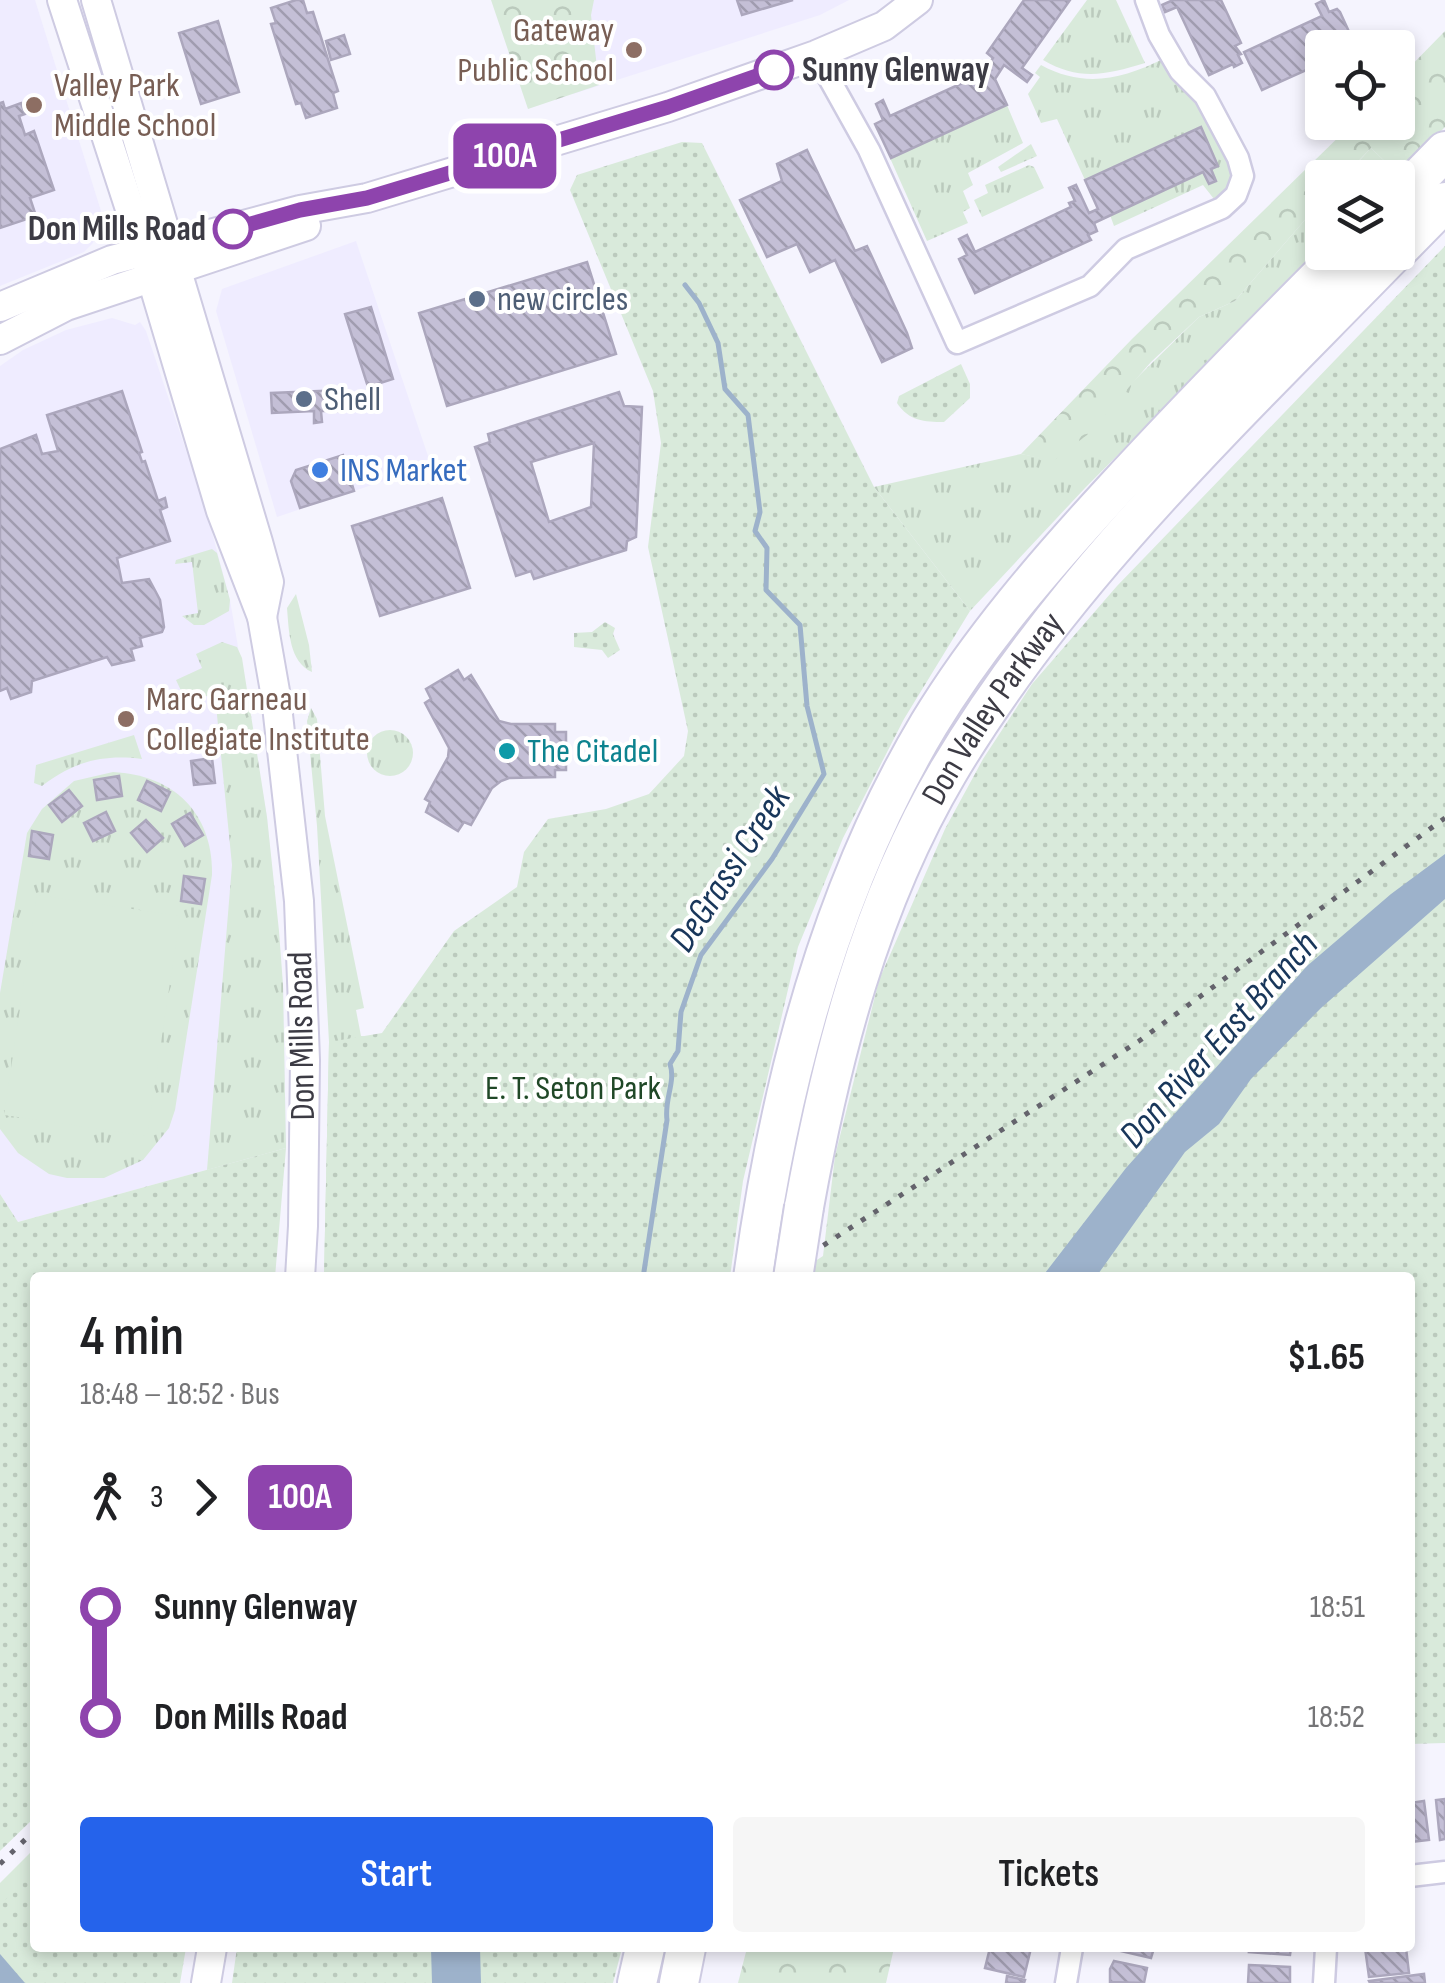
<!DOCTYPE html>
<html lang="en">
<head>
<meta charset="utf-8">
<style>
  :root { --surface:#fff; --page:#f6f6f6; --text:#202124; --muted:#757577; --accent:#2563eb }
  body { margin:0; font-family:"Sofia Sans Condensed",sans-serif; background:var(--page); color:var(--text); height:100vh; display:flex; flex-direction:column; font-size:38px; white-space:nowrap }
  * { box-sizing:border-box; margin:0 }
  p { font-size:32px; color:var(--muted) }
  .icon { flex:none; width:55px; height:55px; fill:none; stroke:currentColor; stroke-width:2; stroke-linecap:round; stroke-linejoin:round }
  .map { position:relative; flex:1; overflow:hidden }
  .details { position:absolute; left:30px; top:1272px; width:1385px; height:680px; display:flex; flex-direction:column; background:var(--surface); border-radius:10px; box-shadow:0 5px 15px #0003 }
  .details>* { flex:none }
  .badge { padding:0 20px; border-radius:15px; font-size:35px; line-height:65px }
  .fabs { position:absolute; left:1305px; top:30px; display:grid; gap:20px }
  .fabs a { display:grid; place-items:center; width:110px; height:110px; border-radius:10px; background:var(--surface); box-shadow:0 5px 15px #0003; font-size:50px }
  .map>.badge { position:absolute; translate:-50% -50%; box-shadow:0 0 0 5px #fff }
  .legs { display:flex; align-items:center; gap:15px; height:110px; padding:0 50px; font-size:32px }
  .legs p { margin-inline-start:auto }
  .overview { display:flex; align-items:center; justify-content:space-between; height:170px; padding:0 50px }
  h1 { font-size:55px; font-weight:600; line-height:75px }
  .cta { display:flex; gap:20px; margin-top:auto; padding:20px 50px }
  .cta a { flex:1; height:115px; border-radius:10px; background:var(--accent); color:#fff; font-size:40px; font-weight:600; line-height:115px; text-align:center }
  .cta a+a { background:var(--page); color:var(--text) }
  ul { padding:0 50px; list-style:none }
  li { display:flex; align-items:center; gap:35px; height:110px; font-size:38px }
  li i { display:grid; place-items:center; width:15px; height:100%; margin:0 12px; background:currentColor }
  li i::after { content:''; width:25px; height:25px; margin:-12px; border:8px solid; border-radius:50%; background:var(--surface) }
  li p { margin-inline-start:auto }
  li:first-child i { background:linear-gradient(#0000 50%,currentColor 0) }
  li:last-child i { background:linear-gradient(currentColor 50%,#0000 0) }
  .map>svg:first-child { display:block }
</style>
</head>
<body>
<div class="map">
<svg width="1445" height="1983" viewBox="0 0 1445 1983">
  <defs>
    <pattern id="grass-tufts" width="24" height="20" patternUnits="userSpaceOnUse" patternTransform="scale(2.5)"><rect width="24" height="20" fill="#d9eadb"/><path d="M3 7l-1-3M5 7V3M7 7l1-3M15 17l-1-3M17 17v-4M19 17l1-3" fill="none" stroke="#bbcabd"/></pattern>
    <pattern id="forest-crowns" width="20" height="18" patternUnits="userSpaceOnUse" patternTransform="scale(2.5)"><rect width="20" height="18" fill="#d9eadb"/><path d="M2 6a3 3 0 1 1 6 0M12 15a3 3 0 1 1 6 0" fill="none" stroke="#bbcabd"/></pattern>
    <pattern id="park-dots" width="8" height="8" patternUnits="userSpaceOnUse" patternTransform="scale(2.5)"><rect width="8" height="8" fill="#d9eadb"/><path d="M2 2h.1M6 6h.1" fill="none" stroke="#bbcabd" stroke-width="1.8" stroke-linecap="round"/></pattern>
    <pattern id="building-back-hatch" width="6" height="6" patternUnits="userSpaceOnUse" patternTransform="scale(2.5)"><rect width="6" height="6" fill="#c4bfd6"/><path d="M-1 5l2 2M0 0l6 6M5-1l2 2" fill="none" stroke="#a09caf"/></pattern>
  </defs>
  <rect width="100%" height="100%" fill="#f5f4fe"/>
  <g fill="#efecff">
    <polygon points="0,0 35,0 101,211 93,243 84,252 0,286"/>
    <polygon points="543,0 849,0 820,15 573,94"/>
    <polygon points="356,241 431,465 277,517 216,311 222,289"/>
    <polygon points="112,318 135,325 140,322 146,331 206,510 230,600 267,817 283,985 286,1148 18,1222 0,1194 0,366 23,350 66,330"/>
  </g>
  <g fill="url(#grass-tufts)">
    <path d="M1087,0H1116L1145,63C1106,75 1079,81 1043,60Z"/>
    <path d="M1163,59C1178,84 1236,147 1233,175C1232,187 1224,193 1214,199L1203,185L1114,226L1110,215L1218,166L1201,128L1085,180L1057,119L1041,123L1028,94L1040,77L1035,73L1041,65C1083,88 1121,80 1163,59Z"/>
    <polygon points="1007,105 1023,143 968,173 973,185 963,191 970,208 963,212 968,223 927,241 890,158"/>
    <polygon points="1031,144 1037,156 1001,172 998,167"/>
    <polygon points="1371,148 1398,174 1395,177 1343,178"/>
    <polygon points="1029,165 1034,167 1044,188 982,217 974,200 988,193 985,185"/>
    <polygon points="1322,200 1322,249 1085,488 970,611 874,487 1021,454 1053,460 1199,317 1235,301"/>
    <polygon points="212,549 217,553 230,600 229,611 204,625 194,625 182,616 198,613 192,562 175,564 176,560"/>
    <path d="M296,594L309,645L312,672C289,662 289,631 287,608Z"/>
    <polygon points="222,642 237,647 242,658 267,817 279,931 283,985 286,1148 207,1170 232,865 215,695 185,699 176,680 202,668 196,654"/>
    <polygon points="311,708 317,719 325,816 364,1008 356,1010 361,1036 371,1037 324,1277 329,1042 317,826 307,721"/>
    <circle cx="390" cy="753" r="23"/>
    <path d="M134,735L142,759C102,754 73,762 42,786L34,783L36,765Z"/>
    <path d="M113,772C174,775 213,813 212,875L175,1110L169,1128L143,1160L104,1178H67L49,1174L18,1153L0,1129V993L27,833L42,809L74,781Z"/>
  </g>
  <g fill="url(#forest-crowns)">
    <polygon points="491,0 594,0 591,15 599,85 528,109"/>
    <polygon points="1445,31 1445,127 1398,174 1371,148 1343,177 1322,178 1322,200 1235,301 1199,317 1151,362 1087,435 1053,461 1021,454 1132,339 1353,123 1398,122 1398,79"/>
    <polygon points="35,1848 35,1948 0,1954 0,1883"/>
    <polygon points="747,1948 894,1948 886,1983 738,1983"/>
  </g>
  <g fill="url(#park-dots)">
    <polygon points="682,142 702,143 874,487 970,611 904,719 843,838 798,947 743,1181 730,1277 324,1277 329,1042 382,1033 454,931 517,887 524,852 548,819 606,809 649,794 684,756 688,731 648,547 661,443 653,391 570,190 577,175"/>
    <polygon points="1445,246 1445,1743 1410,1744 1410,1278 789,1278 823,1256 835,1156 879,980 945,829 983,759 1032,684 1117,586"/>
    <path d="M961,364L970,384V398L944,422C924,422 909,421 897,403L899,396Z"/>
    <polygon points="605,622 615,628 613,634 620,650 608,658 602,650 574,647 574,633 592,632"/>
    <polygon points="286,1148 275,1277 35,1278 35,1817 0,1851 0,1194 18,1222"/>
    <polygon points="35,1870 35,1948 186,1948 180,1983 0,1983 0,1905"/>
    <polygon points="237,1948 622,1948 613,1983 232,1983"/>
  </g>
  <polygon fill="#d9eadb" points="37,895 180,916 147,1136 4,1115"/>
  <g fill="#9db2cb">
    <polygon points="1445,854 1445,899 1321,1008 1251,1079 1219,1124 1185,1152 1096,1277 1042,1277 1126,1168 1307,966 1391,894"/>
    <polygon points="431,1948 480,1948 481,1983 432,1983"/>
    <polygon points="0,1954 25,1983 0,1983"/>
  </g>
  <g fill="none" stroke-linecap="round" stroke-linejoin="round">
    <path stroke="#9db2cb" stroke-width="5" d="M643,1278L667,1120C664,1099 676,1082 670,1064L678,1051L681,1012L701,955L772,859L824,774L807,706L800,625L766,590L767,548L755,531L760,512L748,415L725,389L718,343L699,303L685,285"/>
  </g>
  <g fill="url(#building-back-hatch)" stroke="#aca7bd" stroke-width="2.5" fill-rule="evenodd">
    <polygon points="296,0 303,0 307,13 313,12 338,91 333,93 337,108 306,118 301,103 296,104 271,24 276,23 271,8"/>
    <polygon points="737,0 793,0 742,15"/>
    <polygon points="1024,0 1070,0 1022,68 1032,75 1027,82 1004,65 995,79 1007,105 891,158 875,124 883,120 876,104 883,100 890,116 991,70 987,67 993,58 987,53"/>
    <polygon points="1173,0 1221,0 1241,43 1235,46 1241,54 1238,55 1242,63 1234,67 1233,64 1209,75 1177,7 1165,12 1162,5"/>
    <polygon points="1324,0 1329,12 1337,9 1340,12 1356,47 1322,48 1322,63 1262,90 1244,52 1322,16 1316,4"/>
    <polygon points="218,21 239,92 201,104 179,33"/>
    <polygon points="344,35 350,54 331,60 326,41"/>
    <polygon points="3,102 5,109 21,103 25,114 19,116 25,135 34,131 54,190 30,198 36,216 0,228 0,103"/>
    <polygon points="1201,127 1218,166 1211,169 1216,181 1209,184 1203,172 1094,223 1097,231 1088,235 1091,240 975,293 959,259 967,255 959,239 967,235 975,252 1071,207 1069,203 1075,201 1069,188 1076,185 1089,213 1098,209 1085,180"/>
    <polygon points="807,150 855,251 867,246 907,333 912,348 882,362 835,260 810,272 797,244 767,257 740,200 782,181 777,164"/>
    <polygon points="587,262 616,354 447,406 419,313"/>
    <polygon points="371,307 393,379 368,387 345,314"/>
    <polygon points="343,390 344,411 321,411 322,422 314,423 314,411 272,413 271,393"/>
    <polygon points="122,391 142,452 139,453 142,462 145,461 158,501 165,498 167,507 160,510 170,541 117,558 122,583 149,579 160,600 164,627 162,632 140,638 142,646 131,649 134,660 112,665 107,657 32,681 31,692 11,699 7,688 0,691 0,449 36,435 42,454 58,451 47,415"/>
    <path d="M619,392L624,406L642,407L636,537L627,541L626,550L534,579L531,571L516,576L475,447L490,442L488,434ZM594,443L591,507L549,522L531,462Z"/>
    <polygon points="343,455 354,491 300,508 291,481 296,470"/>
    <polygon points="442,498 470,588 380,616 352,526"/>
    <polygon points="458,670 464,680 471,675 499,721 511,724 555,724 555,732 566,732 566,770 555,770 555,777 509,778 501,781 492,788 471,825 464,822 458,831 426,812 430,802 425,799 448,757 449,748 425,703 431,699 426,689"/>
    <polygon points="212,758 215,783 194,785 191,761"/>
    <polygon points="119,776 122,796 97,800 94,780"/>
    <polygon points="147,781 170,792 161,811 138,800"/>
    <polygon points="69,790 82,806 62,822 49,805"/>
    <polygon points="106,812 115,831 93,841 84,823"/>
    <polygon points="190,813 203,835 185,846 172,824"/>
    <polygon points="146,820 163,838 147,852 131,833"/>
    <polygon points="32,831 53,835 49,859 29,856"/>
    <polygon points="184,876 205,879 201,904 181,901"/>
    <polygon points="1445,1799 1445,1839 1440,1840 1436,1800"/>
    <polygon points="1424,1801 1429,1840 1410,1842 1410,1803"/>
    <polygon points="990,1948 1011,1951 1012,1948 1031,1948 1024,1977 985,1968"/>
    <polygon points="1117,1948 1154,1948 1151,1958 1116,1950"/>
    <polygon points="1250,1948 1291,1948 1290,1955 1249,1952"/>
    <polygon points="1365,1948 1406,1948 1409,1973 1369,1977"/>
    <polygon points="1114,1961 1147,1968 1144,1983 1110,1982 1110,1969"/>
    <polygon points="1249,1965 1290,1967 1290,1983 1248,1983"/>
    <polygon points="1424,1974 1425,1983 1370,1983 1369,1981"/>
    <polygon points="1007,1976 1025,1980 1024,1983 1006,1983"/>
  </g>
  <g fill="none" stroke-linecap="round" stroke-linejoin="round">
    <g stroke="#cecbe2" stroke-width="25">
      <g id="street">
        <polyline points="816,55 869,150 957,343 1090,286 1126,249 1222,208 1236,195 1243,176 1238,158 1205,96 1180,71 1159,35 1146,0"/>
        <polyline points="1410,1876 1445,1872"/>
        <polyline points="1066,1983 1072,1948"/>
        <polyline points="1324,1983 1326,1948"/>
      </g>
    </g>
    <g stroke="#cecbe2" stroke-width="32">
      <g id="secondary">
        <polyline points="62,0 144,252 221,511 262,617 276,697 299,901 305,1060 303,1226 300,1278"/>
        <polyline points="96,0 258,542 269,582 262,617"/>
        <polyline points="0,307 112,260 300,210 367,198 668,107 816,55 884,26 918,0"/>
        <polyline points="0,340 66,306 306,226"/>
        <polyline points="206,1983 212,1948"/>
      </g>
    </g>
    <g stroke="#cecbe2" stroke-width="42">
      <g id="highway">
        <polyline points="1398,199 1445,151"/>
        <polyline points="1398,250 1445,202"/>
        <path id="s1" d="M804,1207C831,1057 870,904 948,772C1065,575 1237,415 1395,252"/>
        <path d="M753,1278C779,1087 829,891 929,724C980,640 1045,565 1112,492C1187,410 1265,331 1344,252"/>
        <polyline points="637,1983 645,1948"/>
        <polyline points="679,1983 686,1948"/>
      </g>
    </g>
    <use href="#street" stroke="#fff" stroke-width="20"/>
    <use href="#secondary" stroke="#fff" stroke-width="28"/>
    <use href="#highway" stroke="#fff" stroke-width="38"/>
    <g stroke="#64636c" stroke-width="5" stroke-dasharray="5 10" stroke-linecap="butt">
      <polyline points="773,1278 1139,1041 1445,818"/>
      <polyline points="0,1864 35,1830"/>
    </g>
    <g stroke="#cecbe2" stroke-width="42" stroke-linecap="butt">
      <polyline id="highway-bridge" points="793,1278 804,1207"/>
    </g>
    <use href="#highway-bridge" stroke="#fff" stroke-width="38"/>
  </g>
  <g fill="none" stroke-linecap="round" stroke-linejoin="round">
    <g stroke="#fff" stroke-width="22">
      <polyline id="line-1" points="233,229 300,210 367,198 668,107 774,70"/>
    </g>
    <use href="#line-1" stroke="#8e44ad" stroke-width="15"/>
  </g>
  <g fill="#8d6e63" stroke="#fff" stroke-width="4">
    <circle cx="634" cy="50" r="10"/>
    <circle cx="34" cy="105" r="10"/>
    <circle cx="126" cy="719" r="10"/>
  </g>
  <g fill="#fff" stroke="#8e44ad" stroke-width="5">
    <circle cx="774" cy="70" r="18"/>
    <circle cx="233" cy="229" r="18"/>
  </g>
  <g fill="#5c6f8a" stroke="#fff" stroke-width="4">
    <circle cx="477" cy="299" r="10"/>
    <circle cx="304" cy="399" r="10"/>
  </g>
  <circle fill="#3f7fe0" stroke="#fff" stroke-width="4" cx="320" cy="470" r="10"/>
  <circle fill="#0f9aa8" stroke="#fff" stroke-width="4" cx="507" cy="751" r="10"/>
  <g text-anchor="middle" dominant-baseline="central" stroke-width="8" stroke-linejoin="round" paint-order="stroke">
    <g font-size="35" fill="#785e54" stroke="#fff" text-anchor="start">
      <text x="614" y="30" text-anchor="end">Gateway<tspan x="614" dy="40">Public School</tspan></text>
      <text x="54" y="85">Valley Park<tspan x="54" dy="40">Middle School</tspan></text>
      <text x="146" y="699">Marc Garneau<tspan x="146" dy="40">Collegiate Institute</tspan></text>
    </g>
    <g font-size="35" font-weight="bold" fill="#3c3b44" stroke="#fff" text-anchor="start">
      <text x="802" y="70">Sunny Glenway</text>
      <text x="206" y="229" text-anchor="end">Don Mills Road</text>
    </g>
    <g font-size="35" fill="#4e5e75" stroke="#fff" text-anchor="start">
      <text x="497" y="299">new circles</text>
      <text x="324" y="399">Shell</text>
    </g>
    <g font-size="35" fill="#366cbe" stroke="#fff" text-anchor="start">
      <text x="340" y="470">INS Market</text>
    </g>
    <g font-size="35" fill="#3c3b44" stroke="#fff">
      <text stroke="none"><textPath href="#s1" startOffset="538">Don Valley Parkway</textPath></text>
      <text transform="translate(302 1036) rotate(-91)">Don Mills Road</text>
    </g>
    <g font-size="35" fill="#0d838f" stroke="#fff" text-anchor="start">
      <text x="527" y="751">The Citadel</text>
    </g>
    <g font-size="35" fill="#204827" stroke="#fff">
      <text x="573" y="1088">E. T. Seton Park</text>
    </g>
    <g font-size="38" font-style="italic" fill="#18365a" stroke="#fff">
      <text transform="translate(730 869) rotate(-57)">DeGrassi Creek</text>
      <text transform="translate(1219 1040) rotate(-48)">Don River East Branch</text>
    </g>
  </g>
</svg>
<div class="fabs">
<a><svg class="icon" aria-label="locate" viewBox="0 0 24 24"><circle cx="12" cy="12" r="6"/><path d="M12 2v4M12 18v4M2 12h4M18 12h4"/></svg></a>
<a><svg class="icon" aria-label="layers" viewBox="0 0 24 24"><path d="M12 4l9 5-9 5-9-5zM3 14l9 5 9-5"/></svg></a>
</div>
<b class="badge" style="left:505px;top:156px;background:#8e44ad;color:#fff">100A</b>
<section class="details">
<div class="overview"><div><h1>4 min</h1><p>18:48 – 18:52 · Bus</p></div><b>$1.65</b></div>
<div class="legs"><svg class="icon" aria-label="walk" viewBox="0 0 24 24"><circle cx="13" cy="4" r="2"/><path d="M13 8l-2 6 4 7M11 14l-3 7M7 12l3-4h3l4 4"/></svg>3<svg class="icon" aria-label="forward" viewBox="0 0 24 24"><path d="M9 5l7 7-7 7"/></svg><b class="badge" style="background:#8e44ad;color:#fff">100A</b></div>
<ul>
<li><i style="color:#8e44ad"></i><b>Sunny Glenway</b><p>18:51</p></li>
<li><i style="color:#8e44ad"></i><b>Don Mills Road</b><p>18:52</p></li>
</ul>
<div class="cta"><a>Start</a><a>Tickets</a></div>
</section>
</div>
</body>
</html>
